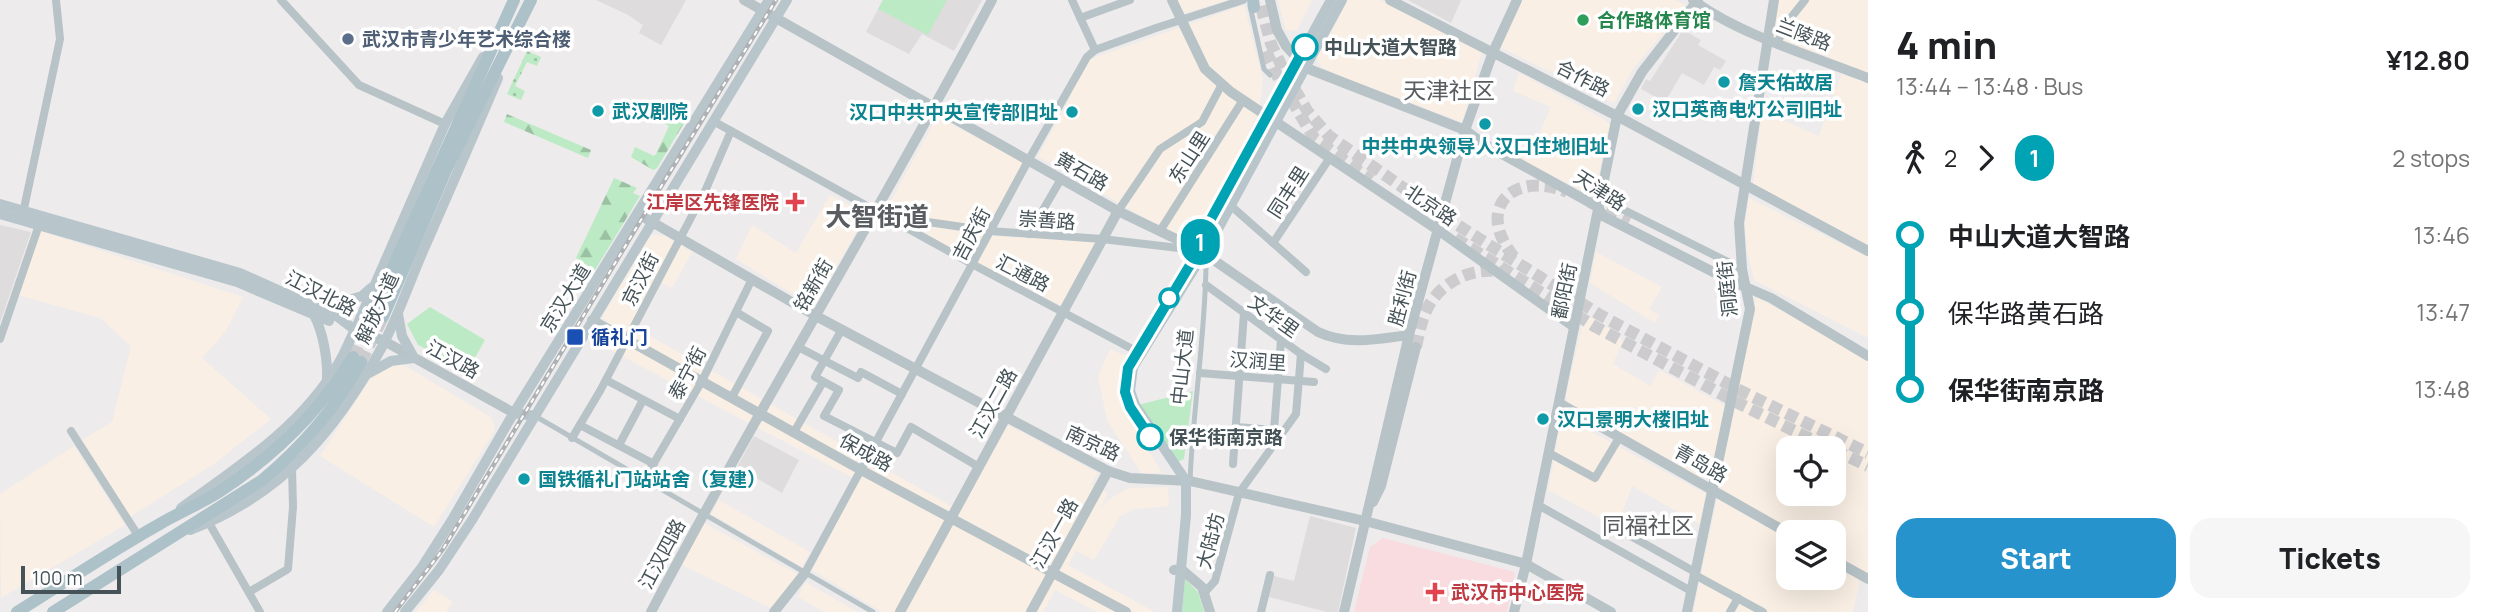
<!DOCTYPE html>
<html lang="en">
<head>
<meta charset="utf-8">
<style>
  :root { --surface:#fff; --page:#f6f6f6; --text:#202124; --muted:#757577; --accent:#2793cd }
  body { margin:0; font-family:Manrope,"Noto Sans SC",sans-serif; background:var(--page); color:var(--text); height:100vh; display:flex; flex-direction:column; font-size:26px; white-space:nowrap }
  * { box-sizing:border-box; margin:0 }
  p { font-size:23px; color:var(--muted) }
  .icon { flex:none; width:38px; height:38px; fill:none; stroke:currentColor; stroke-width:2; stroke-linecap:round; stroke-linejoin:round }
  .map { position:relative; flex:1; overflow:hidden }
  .panel { display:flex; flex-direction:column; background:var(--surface); width:630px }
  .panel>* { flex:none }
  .badge { padding:0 14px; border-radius:23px; font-size:24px; line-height:46px }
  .buttons { position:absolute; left:1776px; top:436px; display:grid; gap:14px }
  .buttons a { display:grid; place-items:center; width:70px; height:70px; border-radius:14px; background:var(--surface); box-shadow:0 7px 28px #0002; font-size:35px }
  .scale { position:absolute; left:21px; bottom:18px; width:100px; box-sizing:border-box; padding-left:7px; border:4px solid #455257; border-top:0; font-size:19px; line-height:24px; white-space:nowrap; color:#455257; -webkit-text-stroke:5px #fff; paint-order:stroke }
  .map>.badge { position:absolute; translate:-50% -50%; box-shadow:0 0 0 4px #fff }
  .legs { display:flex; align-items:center; gap:10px; height:77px; padding:0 28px; font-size:23px }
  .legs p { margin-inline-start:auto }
  .summary { display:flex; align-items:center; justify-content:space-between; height:119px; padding:0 28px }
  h1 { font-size:38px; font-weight:800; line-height:52px }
  .primary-button { display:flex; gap:14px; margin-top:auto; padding:14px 28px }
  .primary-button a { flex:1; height:80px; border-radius:21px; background:var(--accent); color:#fff; font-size:28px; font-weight:800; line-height:80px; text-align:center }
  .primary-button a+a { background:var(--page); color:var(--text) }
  ul { padding:0 28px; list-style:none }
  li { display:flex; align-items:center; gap:24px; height:77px; font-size:26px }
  li i { display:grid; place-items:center; width:10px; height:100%; margin:0 9px; background:currentColor }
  li i::after { content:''; width:18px; height:18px; margin:-9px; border:5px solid; border-radius:50%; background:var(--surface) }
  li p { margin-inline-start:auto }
  li:first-child i { background:linear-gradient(#0000 50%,currentColor 0) }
  li:last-child i { background:linear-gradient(currentColor 50%,#0000 0) }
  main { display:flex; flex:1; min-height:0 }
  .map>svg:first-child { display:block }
</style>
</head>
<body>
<main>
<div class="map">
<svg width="1868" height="612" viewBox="0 0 1868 612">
  <defs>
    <pattern id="grass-dots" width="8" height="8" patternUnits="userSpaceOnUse" patternTransform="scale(1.75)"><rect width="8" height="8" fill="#bceac4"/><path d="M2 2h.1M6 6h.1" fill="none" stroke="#9bc0a2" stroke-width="1.8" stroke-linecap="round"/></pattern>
    <pattern id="forest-firs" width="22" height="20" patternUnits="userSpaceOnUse" patternTransform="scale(1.75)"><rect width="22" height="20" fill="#bceac4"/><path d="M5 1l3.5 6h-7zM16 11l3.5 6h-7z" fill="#9bc0a2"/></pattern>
  </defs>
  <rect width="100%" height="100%" fill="#eeebec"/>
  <g fill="#f9efe4" fill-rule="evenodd">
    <polygon points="1176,0 1228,0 1182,14"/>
    <polygon points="1278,0 1312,0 1297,30 1286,31"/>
    <polygon points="1346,0 1380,0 1482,52 1462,122 1349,80 1321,67 1317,57"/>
    <polygon points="1520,0 1675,0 1686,5 1633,69 1614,103 1500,47"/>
    <polygon points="1778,0 1868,0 1868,73 1772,36"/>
    <polygon points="1244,5 1263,80 1259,111 1193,246 1038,156 1071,96 1071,91 1088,60"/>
    <polygon points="1842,72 1868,82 1868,245 1753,185 1762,111 1819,136"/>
    <polygon points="1519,73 1605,120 1610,125 1596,185 1589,189 1581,190 1516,157 1519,145 1533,148 1551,107 1513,91"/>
    <polygon points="937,117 1024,162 988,228 925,219 891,201"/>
    <polygon points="830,195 866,214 814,307 736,259 752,225 796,253"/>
    <polygon points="1749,198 1868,257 1868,338 1754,280 1747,250 1745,226"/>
    <polygon points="924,224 983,234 970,260 920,231"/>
    <polygon points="41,231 243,297 226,331 202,358 271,419 214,464 130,517 82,440 112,422 131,346 100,318 18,295"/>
    <polygon points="652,235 665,236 692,252 672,288 658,281 634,327 960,511 1008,425 1098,473 1091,485 1108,493 1100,508 1111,498 1129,488 1168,487 1169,506 1135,509 1120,516 1094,560 1076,551 1068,565 1155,612 1097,612 1055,590 1043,612 882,612 812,570 859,481 597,343 609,322 602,318 644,243"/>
    <polygon points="992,236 1096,242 1062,306 977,263"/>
    <polygon points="1596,252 1662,287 1649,309 1659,315 1655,323 1590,283"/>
    <path d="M1756,297L1868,358V574L1834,554V532H1795L1716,488ZM1788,448H1834V494H1788Z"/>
    <polygon points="1585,314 1620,335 1622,343 1613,364 1651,386 1659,370 1726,406 1713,471 1710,476 1701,478 1568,405 1566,395"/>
    <polygon points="1110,349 1126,356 1118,378 1126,412 1162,473 1141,473 1107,420 1098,376"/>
    <polygon points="401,363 492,418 495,430 434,527 320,456 374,373"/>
    <polygon points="1562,416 1706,494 1699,524 1632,486 1617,527 1548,490"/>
    <polygon points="74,446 125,525 1,598 0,494"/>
    <polygon points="1717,499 1788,539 1788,578 1834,578 1834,565 1860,580 1853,612 1693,612"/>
    <polygon points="719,500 810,552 802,567 711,514"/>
    <polygon points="704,523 799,575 771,608 682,565"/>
    <polygon points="805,582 858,612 824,612 798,597"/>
    <polygon points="434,590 453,602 446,612 416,612"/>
  </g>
  <g fill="#dfdcdd">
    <polygon points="596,0 686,0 661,45 639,33 643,25 628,15"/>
    <polygon points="883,0 982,0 954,51 922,34 909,54 866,32"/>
    <polygon points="1408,0 1461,0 1451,23"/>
    <polygon points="1683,30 1701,40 1698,45 1726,61 1720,70 1714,67 1704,85 1682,73 1665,102 1641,89 1646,79 1650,81"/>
    <polygon points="0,225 31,232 0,323"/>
    <polygon points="754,436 799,460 782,493 737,467"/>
    <polygon points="1310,516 1356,528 1338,612 1327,612 1265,596 1270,575 1294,581"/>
  </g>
  <polygon fill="#f8dcdf" points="1383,538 1515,572 1507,612 1354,612 1370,547"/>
  <polygon fill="url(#grass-dots)" points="527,51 541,57 537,66 527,62 515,86 525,91 521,100 507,94"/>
  <g fill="url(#forest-firs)">
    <polygon points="662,100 686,113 687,118 657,168 653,170 631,157 635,147 654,156 656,154 669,126 651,116 658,102"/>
    <polygon points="507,114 591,150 588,158 504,122"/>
    <polygon points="614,178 637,188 633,193 640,196 595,270 576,258"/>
  </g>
  <g fill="#bceac4">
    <polygon points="883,0 947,0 928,35 878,9"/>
    <polygon points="430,307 485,340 468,370 418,345 407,324"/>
    <polygon points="1193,391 1184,459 1175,463 1138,405"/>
    <polygon points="1185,579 1198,592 1204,612 1182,612"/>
  </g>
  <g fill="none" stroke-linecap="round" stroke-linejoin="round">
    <g stroke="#ccccce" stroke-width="12" stroke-dasharray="12 6" stroke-linecap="butt">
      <polyline points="1261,6 1271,44 1284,71 1308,112 1329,136 1448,219 1600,315 1743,392 1868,453"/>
      <polyline points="1266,51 1278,77 1314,138 1371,180"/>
      <polyline points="1590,202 1629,222"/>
      <polyline points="1455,238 1594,326 1738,403 1829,448"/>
      <path d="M1514,257C1474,208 1513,170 1567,192"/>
      <path d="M1416,347C1419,334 1421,321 1427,309C1440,282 1473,266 1502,272"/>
      <polyline points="353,357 373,311"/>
      <polyline points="361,362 383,317"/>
      <polyline points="1834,450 1868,466"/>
    </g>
    <g stroke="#b7c3c7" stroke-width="5">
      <polyline points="1250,6 1264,69 1270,75"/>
      <polyline points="535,416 873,612"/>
      <path d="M1190,481C1193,409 1205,338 1206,266L1210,259"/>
    </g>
    <g stroke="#b7c3c7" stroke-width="8">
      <polyline points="281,0 359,85 445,124"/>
      <polyline points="1072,0 1095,50"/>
      <polyline points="1080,18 1130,0"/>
      <polyline points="1777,43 1789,20 1805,0"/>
      <polyline points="713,121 972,264 1136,351"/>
      <polyline points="1600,198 1742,269"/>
      <polyline points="1230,205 1306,272"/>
      <polyline points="1118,211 1160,149 1202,122 1222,84"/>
      <polyline points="23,213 60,39 56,0"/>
      <polyline points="894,221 907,219 990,231 1102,239 1196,250"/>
      <polyline points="1160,231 1243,100"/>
      <polyline points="1029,234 1061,179"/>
      <polyline points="1273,243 1329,159"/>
      <polyline points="1206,285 1301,354 1326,369"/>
      <polyline points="842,329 815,377 839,390 824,416 897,453 911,427 979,467"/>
      <polyline points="0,339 39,225"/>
      <polyline points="798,347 858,378 861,372 902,394"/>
      <polyline points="1200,373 1314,382"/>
      <polyline points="606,380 680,419"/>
      <polyline points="732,397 768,331 736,312"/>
      <polyline points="580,425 654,464"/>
      <polyline points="1236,427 1274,430 1281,340"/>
      <polyline points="71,431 139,537"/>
      <polyline points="794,432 823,382"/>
      <polyline points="572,438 600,391 706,189 731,131"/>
      <polyline points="619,445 643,400"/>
      <polyline points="1549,453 1595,478 1619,438"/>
      <polyline points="1233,464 1244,313"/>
      <polyline points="644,480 702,381 752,279"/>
      <polyline points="1538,505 1691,591"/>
      <polyline points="209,523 260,612"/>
      <polyline points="1620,530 1695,572"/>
      <polyline points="805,573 1028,161 1087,57 1095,50 1156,28 1243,0"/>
      <polyline points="1695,575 1763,612"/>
      <polyline points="249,592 288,569 293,507 292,468"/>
      <polyline points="1204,593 1215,581 1239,493 1296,414 1301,354"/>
      <polyline points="1261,612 1270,575"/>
      <polyline points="1730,612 1738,598"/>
    </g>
    <g stroke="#b7c3c7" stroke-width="10">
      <path d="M744,0L1118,211L1199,250L1318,332C1348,346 1378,339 1409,335"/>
      <polyline points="1172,0 1205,69 1231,92 1438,230 1574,327"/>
      <polyline points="1270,0 1277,30 1286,46 1306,68 1465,130 1484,144 1598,207 1603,216 1727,279 1771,298 1868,356"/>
      <polyline points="1390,0 1617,116 1868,251"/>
      <path d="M1693,0C1737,34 1815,57 1868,78"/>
      <polyline points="638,214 816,316 1108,471 1130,478 1190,481 1365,521 1526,564 1611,612"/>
      <polyline points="592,320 861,470 1126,612"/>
      <polyline points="355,330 384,341 514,413 535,416"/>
      <polyline points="1559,403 1788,533"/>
      <polyline points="1373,502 1381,486 1416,347"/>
      <polyline points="1834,560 1868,579"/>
      <polyline points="1174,570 1181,569 1202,587 1210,612"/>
      <path d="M651,612C760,405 883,206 992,0"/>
      <polyline points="774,612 805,573"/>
      <polyline points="900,612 1118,211"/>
      <polyline points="1031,612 1108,471"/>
      <polyline points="1344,612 1409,335 1465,130 1493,52 1517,0"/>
      <polyline points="1514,612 1526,564 1617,116 1642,72 1698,0"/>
      <polyline points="1687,612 1750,309 1742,269 1739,223 1774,0"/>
    </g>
    <g stroke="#b8c6cc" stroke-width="10">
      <polyline points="0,204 240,273 338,317 355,330"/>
      <polyline points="0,214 237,282 329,321"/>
      <polyline points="1195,257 1201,238 1234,176 1331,0"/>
      <polyline points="320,309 362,296 371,288"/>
      <path d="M314,315C323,332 328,360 327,380"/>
      <polyline points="369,373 391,361 414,358 402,336 398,314"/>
      <path d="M181,508C238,467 302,426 338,364C345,353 349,341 355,330L445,124L483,57"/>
      <path d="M190,530C282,495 336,431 382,347C398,316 410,281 424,249C449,192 474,135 498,78"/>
      <polyline points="387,612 422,567 452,520 509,421 769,0"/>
      <polyline points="405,612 439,570 472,520 787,0"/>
      <polyline points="1177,612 1186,515 1186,481 1135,405 1130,391 1133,367 1213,238 1342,0"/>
    </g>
    <g stroke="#adc1c9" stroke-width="12">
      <polyline points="1253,0 1254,7"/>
      <polyline points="373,311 514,0"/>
      <polyline points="383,317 447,168 531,0"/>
      <path d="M17,612C64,583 110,552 158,525C178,513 200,504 219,492C274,456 319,413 353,357"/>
      <path d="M53,612L261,481C302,447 336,408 361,362"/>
    </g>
    <g stroke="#aeb2b5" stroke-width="4.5">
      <polyline id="rail" points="395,612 443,549 665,180 776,0"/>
    </g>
    <use href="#rail" stroke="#fff" stroke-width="2" stroke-dasharray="5" stroke-linecap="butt"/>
  </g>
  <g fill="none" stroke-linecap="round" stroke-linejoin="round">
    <g stroke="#fff" stroke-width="16">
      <polyline id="line-1" points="1150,437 1130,407 1125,392 1128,368 1199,250 1201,238 1212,217 1305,47"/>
    </g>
    <use href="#line-1" stroke="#00a3b4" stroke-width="10"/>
  </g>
  <circle fill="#2e9e5b" stroke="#fff" stroke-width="2.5" cx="1583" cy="20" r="7"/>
  <circle fill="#5c6f8a" stroke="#fff" stroke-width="2.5" cx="348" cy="39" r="7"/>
  <g fill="#fff" stroke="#00a3b4" stroke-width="3.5">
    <circle cx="1305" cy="47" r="12"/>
    <circle cx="1169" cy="298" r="9"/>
    <circle cx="1150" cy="437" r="12"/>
  </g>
  <g fill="#0f9aa8" stroke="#fff" stroke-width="2.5">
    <circle cx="1724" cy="82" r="7"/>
    <circle cx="1638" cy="109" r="7"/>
    <circle cx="598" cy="111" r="7"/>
    <circle cx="1072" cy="112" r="7"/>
    <circle cx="1485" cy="124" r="7"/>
    <circle cx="1543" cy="419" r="7"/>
    <circle cx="524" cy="479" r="7"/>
  </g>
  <g fill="#e0444e" stroke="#fff" stroke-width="2.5">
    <path d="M791.5 191.5h7v7h7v7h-7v7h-7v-7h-7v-7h7z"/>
    <path d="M1431.5 581.5h7v7h7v7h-7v7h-7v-7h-7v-7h7z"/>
  </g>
  <rect fill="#1a4fb4" stroke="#fff" stroke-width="2.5" x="566" y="328" width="18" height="18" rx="3.5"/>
  <g text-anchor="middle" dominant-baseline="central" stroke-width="7" stroke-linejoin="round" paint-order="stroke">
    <g font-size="19" font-weight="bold" fill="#27864d" stroke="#fff" text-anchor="start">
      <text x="1597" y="20">合作路体育馆</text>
    </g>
    <g font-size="19" fill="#455257" stroke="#fff">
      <text transform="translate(1804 34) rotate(21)">兰陵路</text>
      <text transform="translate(1583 78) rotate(27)">合作路</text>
      <text transform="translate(1189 157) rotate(-57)">东山里</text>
      <text transform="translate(1082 171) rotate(30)">黄石路</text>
      <text transform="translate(1600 190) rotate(33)">天津路</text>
      <text transform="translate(1288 192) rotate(-57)">同丰里</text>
      <text transform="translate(1431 205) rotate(34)">北京路</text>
      <text transform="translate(1047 220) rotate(4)">崇善路</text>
      <text transform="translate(971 234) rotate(-62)">吉庆街</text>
      <text transform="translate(1023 273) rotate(27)">汇通路</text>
      <text transform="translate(640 279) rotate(-63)">京汉街</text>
      <text transform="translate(813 285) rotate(-60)">铭新街</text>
      <text transform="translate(1727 289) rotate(-96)">洞庭街</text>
      <text transform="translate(1564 291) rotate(-78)">鄱阳街</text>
      <text transform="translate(321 293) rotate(27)">江汉北路</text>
      <text transform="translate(565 298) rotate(-58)">京汉大道</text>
      <text transform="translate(1402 298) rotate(-75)">胜利街</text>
      <text transform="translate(377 308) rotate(-65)">解放大道</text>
      <text transform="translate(1274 316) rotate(36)">文华里</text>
      <text transform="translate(453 359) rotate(29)">江汉路</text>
      <text transform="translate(1258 361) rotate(4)">汉润里</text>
      <text transform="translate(1182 367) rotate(-84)">中山大道</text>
      <text transform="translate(687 373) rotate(-62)">泰宁街</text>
      <text transform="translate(993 403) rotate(-61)">江汉二路</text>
      <text transform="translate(1093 443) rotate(25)">南京路</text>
      <text transform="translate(866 452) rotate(29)">保成路</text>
      <text transform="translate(1701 463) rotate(29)">青岛路</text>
      <text transform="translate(1054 533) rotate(-61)">江汉一路</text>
      <text transform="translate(1210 541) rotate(-75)">大陆坊</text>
      <text transform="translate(662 554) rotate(-62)">江汉四路</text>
    </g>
    <g font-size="19" font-weight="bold" fill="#4e5e75" stroke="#fff" text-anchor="start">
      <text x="362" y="39">武汉市青少年艺术综合楼</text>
    </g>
    <g font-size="19" font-weight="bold" fill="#455257" stroke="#fff" text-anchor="start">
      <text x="1324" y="47">中山大道大智路</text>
      <text x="1169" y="437">保华街南京路</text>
    </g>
    <g font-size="19" font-weight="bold" fill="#0d838f" stroke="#fff" text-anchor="start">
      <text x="1738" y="82">詹天佑故居</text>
      <text x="1652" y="109">汉口英商电灯公司旧址</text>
      <text x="612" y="111">武汉剧院</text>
      <text x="1058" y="112" text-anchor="end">汉口中共中央宣传部旧址</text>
      <text x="1485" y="146" text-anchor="middle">中共中央领导人汉口住地旧址</text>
      <text x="1557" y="419">汉口景明大楼旧址</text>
      <text x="538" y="479">国铁循礼门站站舍（复建）</text>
    </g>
    <g font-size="19" font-weight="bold" fill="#be3a42" stroke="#fff" text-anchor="end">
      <text x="779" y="202">江岸区先锋医院</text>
      <text x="1451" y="592" text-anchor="start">武汉市中心医院</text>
    </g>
    <g font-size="19" font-weight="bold" fill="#164399" stroke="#fff" text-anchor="start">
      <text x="591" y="337">循礼门</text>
    </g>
    <g font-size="23" fill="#595d60" stroke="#fff">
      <text x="1449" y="90">天津社区</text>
      <text x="1648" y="525">同福社区</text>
    </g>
    <g font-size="26" font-weight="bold" fill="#595d60" stroke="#fff">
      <text x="877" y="216">大智街道</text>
    </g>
  </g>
</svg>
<div class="buttons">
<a><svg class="icon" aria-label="locate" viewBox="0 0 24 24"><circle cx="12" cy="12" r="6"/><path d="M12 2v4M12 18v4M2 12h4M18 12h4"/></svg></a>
<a><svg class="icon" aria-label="layers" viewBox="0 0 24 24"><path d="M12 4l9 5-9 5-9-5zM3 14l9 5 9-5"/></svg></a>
</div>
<div class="scale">100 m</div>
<b class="badge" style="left:1200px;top:242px;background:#00a3b4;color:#fff">1</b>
</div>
<section class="panel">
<div class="summary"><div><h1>4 min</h1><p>13:44 – 13:48 · Bus</p></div><b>¥12.80</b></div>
<div class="legs"><svg class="icon" aria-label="walk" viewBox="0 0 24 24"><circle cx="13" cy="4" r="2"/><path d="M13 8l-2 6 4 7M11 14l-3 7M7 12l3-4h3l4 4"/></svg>2<svg class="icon" aria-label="forward" viewBox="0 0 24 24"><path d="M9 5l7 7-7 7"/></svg><b class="badge" style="background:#00a3b4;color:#fff">1</b><p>2 stops</p></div>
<ul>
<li><i style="color:#00a3b4"></i><b>中山大道大智路</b><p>13:46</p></li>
<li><i style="color:#00a3b4"></i><span>保华路黄石路</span><p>13:47</p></li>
<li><i style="color:#00a3b4"></i><b>保华街南京路</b><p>13:48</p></li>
</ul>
<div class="primary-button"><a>Start</a><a>Tickets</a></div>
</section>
</main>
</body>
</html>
